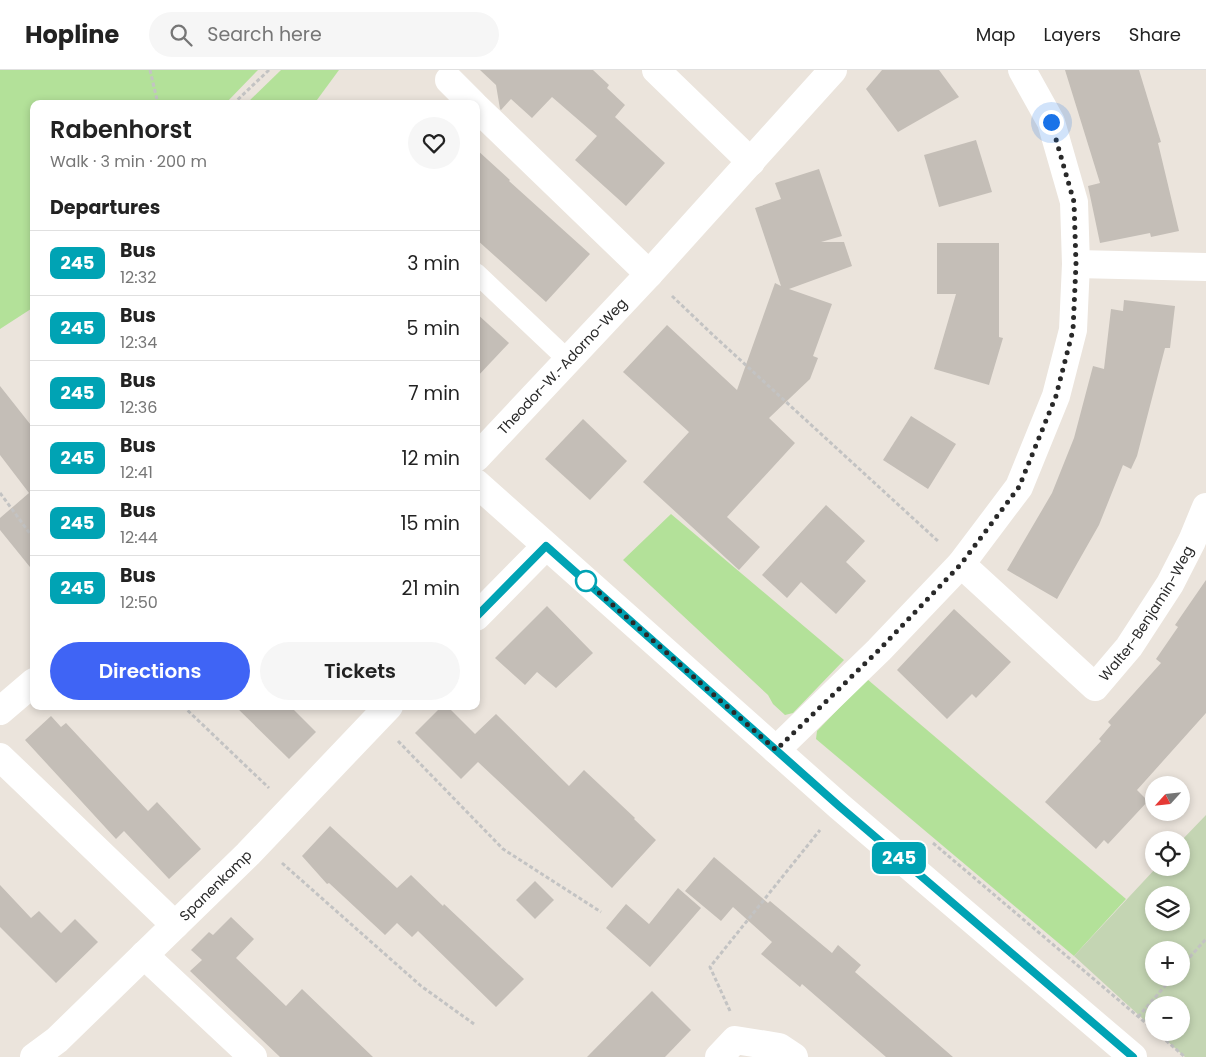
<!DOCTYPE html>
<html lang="en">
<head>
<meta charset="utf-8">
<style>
  :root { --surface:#fff; --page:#f6f6f6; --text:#222; --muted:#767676; --line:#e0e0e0; --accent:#3f64f5 }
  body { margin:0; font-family:Poppins,sans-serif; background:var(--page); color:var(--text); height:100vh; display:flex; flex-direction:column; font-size:19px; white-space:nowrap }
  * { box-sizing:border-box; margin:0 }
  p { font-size:16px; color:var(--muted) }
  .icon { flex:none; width:28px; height:28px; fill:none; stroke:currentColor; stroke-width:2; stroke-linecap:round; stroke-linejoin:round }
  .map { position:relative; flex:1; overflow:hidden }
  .side { position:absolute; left:30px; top:30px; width:450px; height:610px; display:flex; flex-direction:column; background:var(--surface); border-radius:10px; box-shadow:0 2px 8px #0003 }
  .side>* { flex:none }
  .badge { padding:0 10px; border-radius:8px; font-size:18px; line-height:32px }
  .needle { width:32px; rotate:243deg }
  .tools { position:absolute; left:1145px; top:706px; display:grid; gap:10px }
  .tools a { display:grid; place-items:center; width:45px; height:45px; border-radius:50%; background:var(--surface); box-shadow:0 2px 8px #0003; font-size:25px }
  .you { position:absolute; width:25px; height:25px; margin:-12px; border:4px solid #fff; border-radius:50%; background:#1a73e8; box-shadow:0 0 0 8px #1a73e833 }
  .map>.badge { position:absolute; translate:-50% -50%; box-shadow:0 0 0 2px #fff }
  h2 { padding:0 20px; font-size:19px; line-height:45px }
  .round { display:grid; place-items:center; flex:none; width:52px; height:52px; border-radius:26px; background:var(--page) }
  .summary { display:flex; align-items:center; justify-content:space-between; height:85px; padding:0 20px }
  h1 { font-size:24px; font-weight:600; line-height:38px }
  .action { display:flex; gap:10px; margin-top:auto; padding:10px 20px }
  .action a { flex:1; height:58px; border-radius:30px; background:var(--accent); color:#fff; font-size:20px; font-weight:600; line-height:58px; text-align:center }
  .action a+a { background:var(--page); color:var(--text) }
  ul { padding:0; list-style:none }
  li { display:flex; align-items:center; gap:15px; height:65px; padding:0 20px; border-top:1px solid var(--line) }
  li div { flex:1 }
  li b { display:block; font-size:19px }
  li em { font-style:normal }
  li .badge { min-width:55px; font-weight:700; text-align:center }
  header { display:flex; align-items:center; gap:30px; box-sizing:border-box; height:70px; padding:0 25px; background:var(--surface); border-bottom:1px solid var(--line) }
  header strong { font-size:24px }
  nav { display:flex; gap:28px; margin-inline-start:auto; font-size:18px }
  .search { width:350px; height:45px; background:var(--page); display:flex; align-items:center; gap:12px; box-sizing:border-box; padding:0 18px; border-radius:28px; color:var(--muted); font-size:19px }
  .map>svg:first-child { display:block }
</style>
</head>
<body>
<header>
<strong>Hopline</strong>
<div class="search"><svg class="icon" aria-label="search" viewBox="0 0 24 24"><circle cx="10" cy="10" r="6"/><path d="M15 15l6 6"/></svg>Search here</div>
<nav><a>Map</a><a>Layers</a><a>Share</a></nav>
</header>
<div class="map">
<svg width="1206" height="987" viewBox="0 0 1206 987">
  <rect width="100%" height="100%" fill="#ebe4dc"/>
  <g fill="#b3e199">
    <polygon points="0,0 258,0 225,34 34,34 34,237 0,259"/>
    <polygon points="281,0 339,0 314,34 246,34"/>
    <polygon points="671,444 844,590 793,643 785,645 773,634 768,625 623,490"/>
    <polygon points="867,609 1126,829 1074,886 816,669 817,661"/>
  </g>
  <path fill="#c4d5b3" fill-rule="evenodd" d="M1206,745V987H1185L1158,963L1181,962V935H1154V959L1074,886L1156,798H1181V771ZM1154,825H1181V852H1154ZM1154,880H1181V908H1154Z"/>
  <g fill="#c4beb7">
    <polygon points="480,0 593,0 609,15 607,18 625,35 615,47 665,93 626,136 575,90 597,66 552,27 532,48 511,29 501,40 500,39 496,15"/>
    <polygon points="882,0 939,0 959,27 898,62 866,19"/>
    <polygon points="1065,0 1139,0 1161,72 1158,73 1179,161 1151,167 1150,163 1100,173 1088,116 1100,113"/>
    <polygon points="976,70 992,122 939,137 924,85"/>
    <polygon points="476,79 510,110 509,111 590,184 546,232 476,169"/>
    <polygon points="819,99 842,166 821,172 844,172 852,196 789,219 832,234 813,286 818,288 810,309 769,348 795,373 727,447 760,477 739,500 643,412 689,362 623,302 667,255 737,320 775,213 781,216 755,138 781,129 775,113"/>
    <polygon points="937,173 999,173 999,267 1003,268 989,315 934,299 956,224 937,224"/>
    <polygon points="1124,230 1175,236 1170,278 1165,278 1137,386 1131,399 1123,395 1099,455 1057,529 1007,500 1052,423 1074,368 1093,296 1104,299 1111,239 1123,241"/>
    <polygon points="476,243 509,273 476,308"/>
    <polygon points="0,316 34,359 34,502 0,460 0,448 29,423 0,385"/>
    <polygon points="911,346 956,374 928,419 883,390"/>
    <polygon points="583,349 627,391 590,430 545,389"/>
    <polygon points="826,435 865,471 846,492 866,511 836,544 801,512 787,528 762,505"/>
    <polygon points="1206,510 1206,643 1137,720 1148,731 1108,774 1104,770 1096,779 1045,732 1101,671 1099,669 1111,655 1108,652 1161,593 1156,589 1178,557 1175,555"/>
    <polygon points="547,536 593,583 556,618 537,602 525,615 495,588"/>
    <polygon points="954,539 1011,592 976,628 972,624 947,649 897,600"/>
    <polygon points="235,636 290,636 316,662 289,689"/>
    <polygon points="442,636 447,636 475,664 496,644 569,716 584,700 635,748 634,749 656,770 612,818 478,692 461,709 415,663"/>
    <polygon points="51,646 61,657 66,653 148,741 157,732 201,779 169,809 124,761 116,769 25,670"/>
    <polygon points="330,756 397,818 411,805 443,836 444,834 524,909 496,937 418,861 412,867 397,853 385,865 329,813 327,814 302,786"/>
    <polygon points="714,787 768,833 770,831 832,883 838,875 861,895 855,902 953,987 886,987 802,914 800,917 761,884 772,872 733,837 721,851 685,821"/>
    <polygon points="535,811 554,830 535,849 516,830"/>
    <polygon points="0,815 31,848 39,841 61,863 75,849 98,872 56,913 0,857"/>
    <polygon points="678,818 701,838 650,897 606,858 626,834 649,854"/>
    <polygon points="231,847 254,869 236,888 286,936 302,919 373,987 280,987 190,901 202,890 191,880 209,862 213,865"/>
    <polygon points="652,921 691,960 665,987 587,987"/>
  </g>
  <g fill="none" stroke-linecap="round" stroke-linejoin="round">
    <g stroke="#c3c3c3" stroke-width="3" stroke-dasharray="4 2.5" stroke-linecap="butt">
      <polyline points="150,0 158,34"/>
      <polyline points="233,34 269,0"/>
      <polyline points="672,226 713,265 939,472"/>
      <polyline points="0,423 34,469"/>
      <polyline points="183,636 269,718"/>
      <polyline points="398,671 503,779 601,842"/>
      <polyline points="933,773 1154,960"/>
      <polyline points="282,793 421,916 474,954"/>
      <polyline points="1181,897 1206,869"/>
      <polyline points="730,941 710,897 820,760"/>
      <polyline points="1138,947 1172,908"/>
      <polyline points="1156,962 1185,987"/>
    </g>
    <polyline stroke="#fff" stroke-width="20" points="476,203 568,290"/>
    <g stroke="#fff" stroke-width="28">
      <polyline points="656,0 751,92"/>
      <polyline points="449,10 473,34"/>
      <polyline points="476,37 649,204"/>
      <polyline points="1076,194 1206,197"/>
      <path id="s1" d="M476,388L649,204L833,0"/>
      <polyline points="476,413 839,736 1133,987"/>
      <path id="s2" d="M961,494L1095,617L1129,577L1170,514L1192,471L1206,437"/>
      <polyline points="476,547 546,476"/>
      <polyline points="0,641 34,612"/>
      <polyline points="776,680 879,580 961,494 1019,417 1056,326 1073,260 1076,194 1074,132 1051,52 1022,0"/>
      <polyline points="0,687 175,855"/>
      <polyline points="144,885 253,987"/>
      <path id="s3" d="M34,987L57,970L248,784L389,636"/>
      <polyline points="719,987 735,970 779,977 794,987"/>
    </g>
  </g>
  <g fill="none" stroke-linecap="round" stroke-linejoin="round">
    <g stroke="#fff" stroke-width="11">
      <polyline id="line" points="476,547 546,476 839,736 1133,987"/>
    </g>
    <use href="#line" stroke="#00a3b4" stroke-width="8"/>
    <polyline stroke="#292929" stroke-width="5" stroke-dasharray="0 9" points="586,511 776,680 879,580 961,494 1019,417 1056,326 1073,260 1076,194 1074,132 1051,52"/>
  </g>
  <circle fill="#fff" stroke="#00a3b4" stroke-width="2.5" cx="586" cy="511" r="10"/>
  <g text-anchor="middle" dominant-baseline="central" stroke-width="4" stroke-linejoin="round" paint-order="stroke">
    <g font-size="14" fill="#292929" stroke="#fff">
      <text stroke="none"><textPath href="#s1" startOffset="126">Theodor-W.-Adorno-Weg</textPath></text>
      <text stroke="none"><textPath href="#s2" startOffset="272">Walter-Benjamin-Weg</textPath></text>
      <text stroke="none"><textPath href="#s3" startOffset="250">Spanenkamp</textPath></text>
    </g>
  </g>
</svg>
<div class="tools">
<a><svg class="needle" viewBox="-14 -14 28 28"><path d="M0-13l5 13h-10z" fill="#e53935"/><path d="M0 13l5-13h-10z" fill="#767676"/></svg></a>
<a><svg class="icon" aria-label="locate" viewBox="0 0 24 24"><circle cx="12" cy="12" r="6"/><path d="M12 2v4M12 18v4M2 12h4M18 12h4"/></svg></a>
<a><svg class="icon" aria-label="layers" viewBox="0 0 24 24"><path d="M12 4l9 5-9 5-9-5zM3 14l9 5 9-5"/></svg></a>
<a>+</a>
<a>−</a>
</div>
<div class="you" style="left:1051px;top:52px"></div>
<b class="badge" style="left:899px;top:788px;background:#00a3b4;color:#fff">245</b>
<section class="side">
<div class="summary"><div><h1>Rabenhorst</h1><p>Walk · 3 min · 200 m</p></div><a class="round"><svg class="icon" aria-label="heart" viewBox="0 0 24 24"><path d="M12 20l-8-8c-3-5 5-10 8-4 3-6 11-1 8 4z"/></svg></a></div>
<h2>Departures</h2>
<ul>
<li><span class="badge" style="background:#00a3b4;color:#fff">245</span><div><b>Bus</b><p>12:32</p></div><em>3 min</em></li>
<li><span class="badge" style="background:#00a3b4;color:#fff">245</span><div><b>Bus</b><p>12:34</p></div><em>5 min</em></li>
<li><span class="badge" style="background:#00a3b4;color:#fff">245</span><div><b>Bus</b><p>12:36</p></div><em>7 min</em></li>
<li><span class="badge" style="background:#00a3b4;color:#fff">245</span><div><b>Bus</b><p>12:41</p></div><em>12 min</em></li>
<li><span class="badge" style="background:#00a3b4;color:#fff">245</span><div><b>Bus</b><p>12:44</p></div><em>15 min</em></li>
<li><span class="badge" style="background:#00a3b4;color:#fff">245</span><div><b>Bus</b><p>12:50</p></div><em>21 min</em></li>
</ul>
<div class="action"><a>Directions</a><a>Tickets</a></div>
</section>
</div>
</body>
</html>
